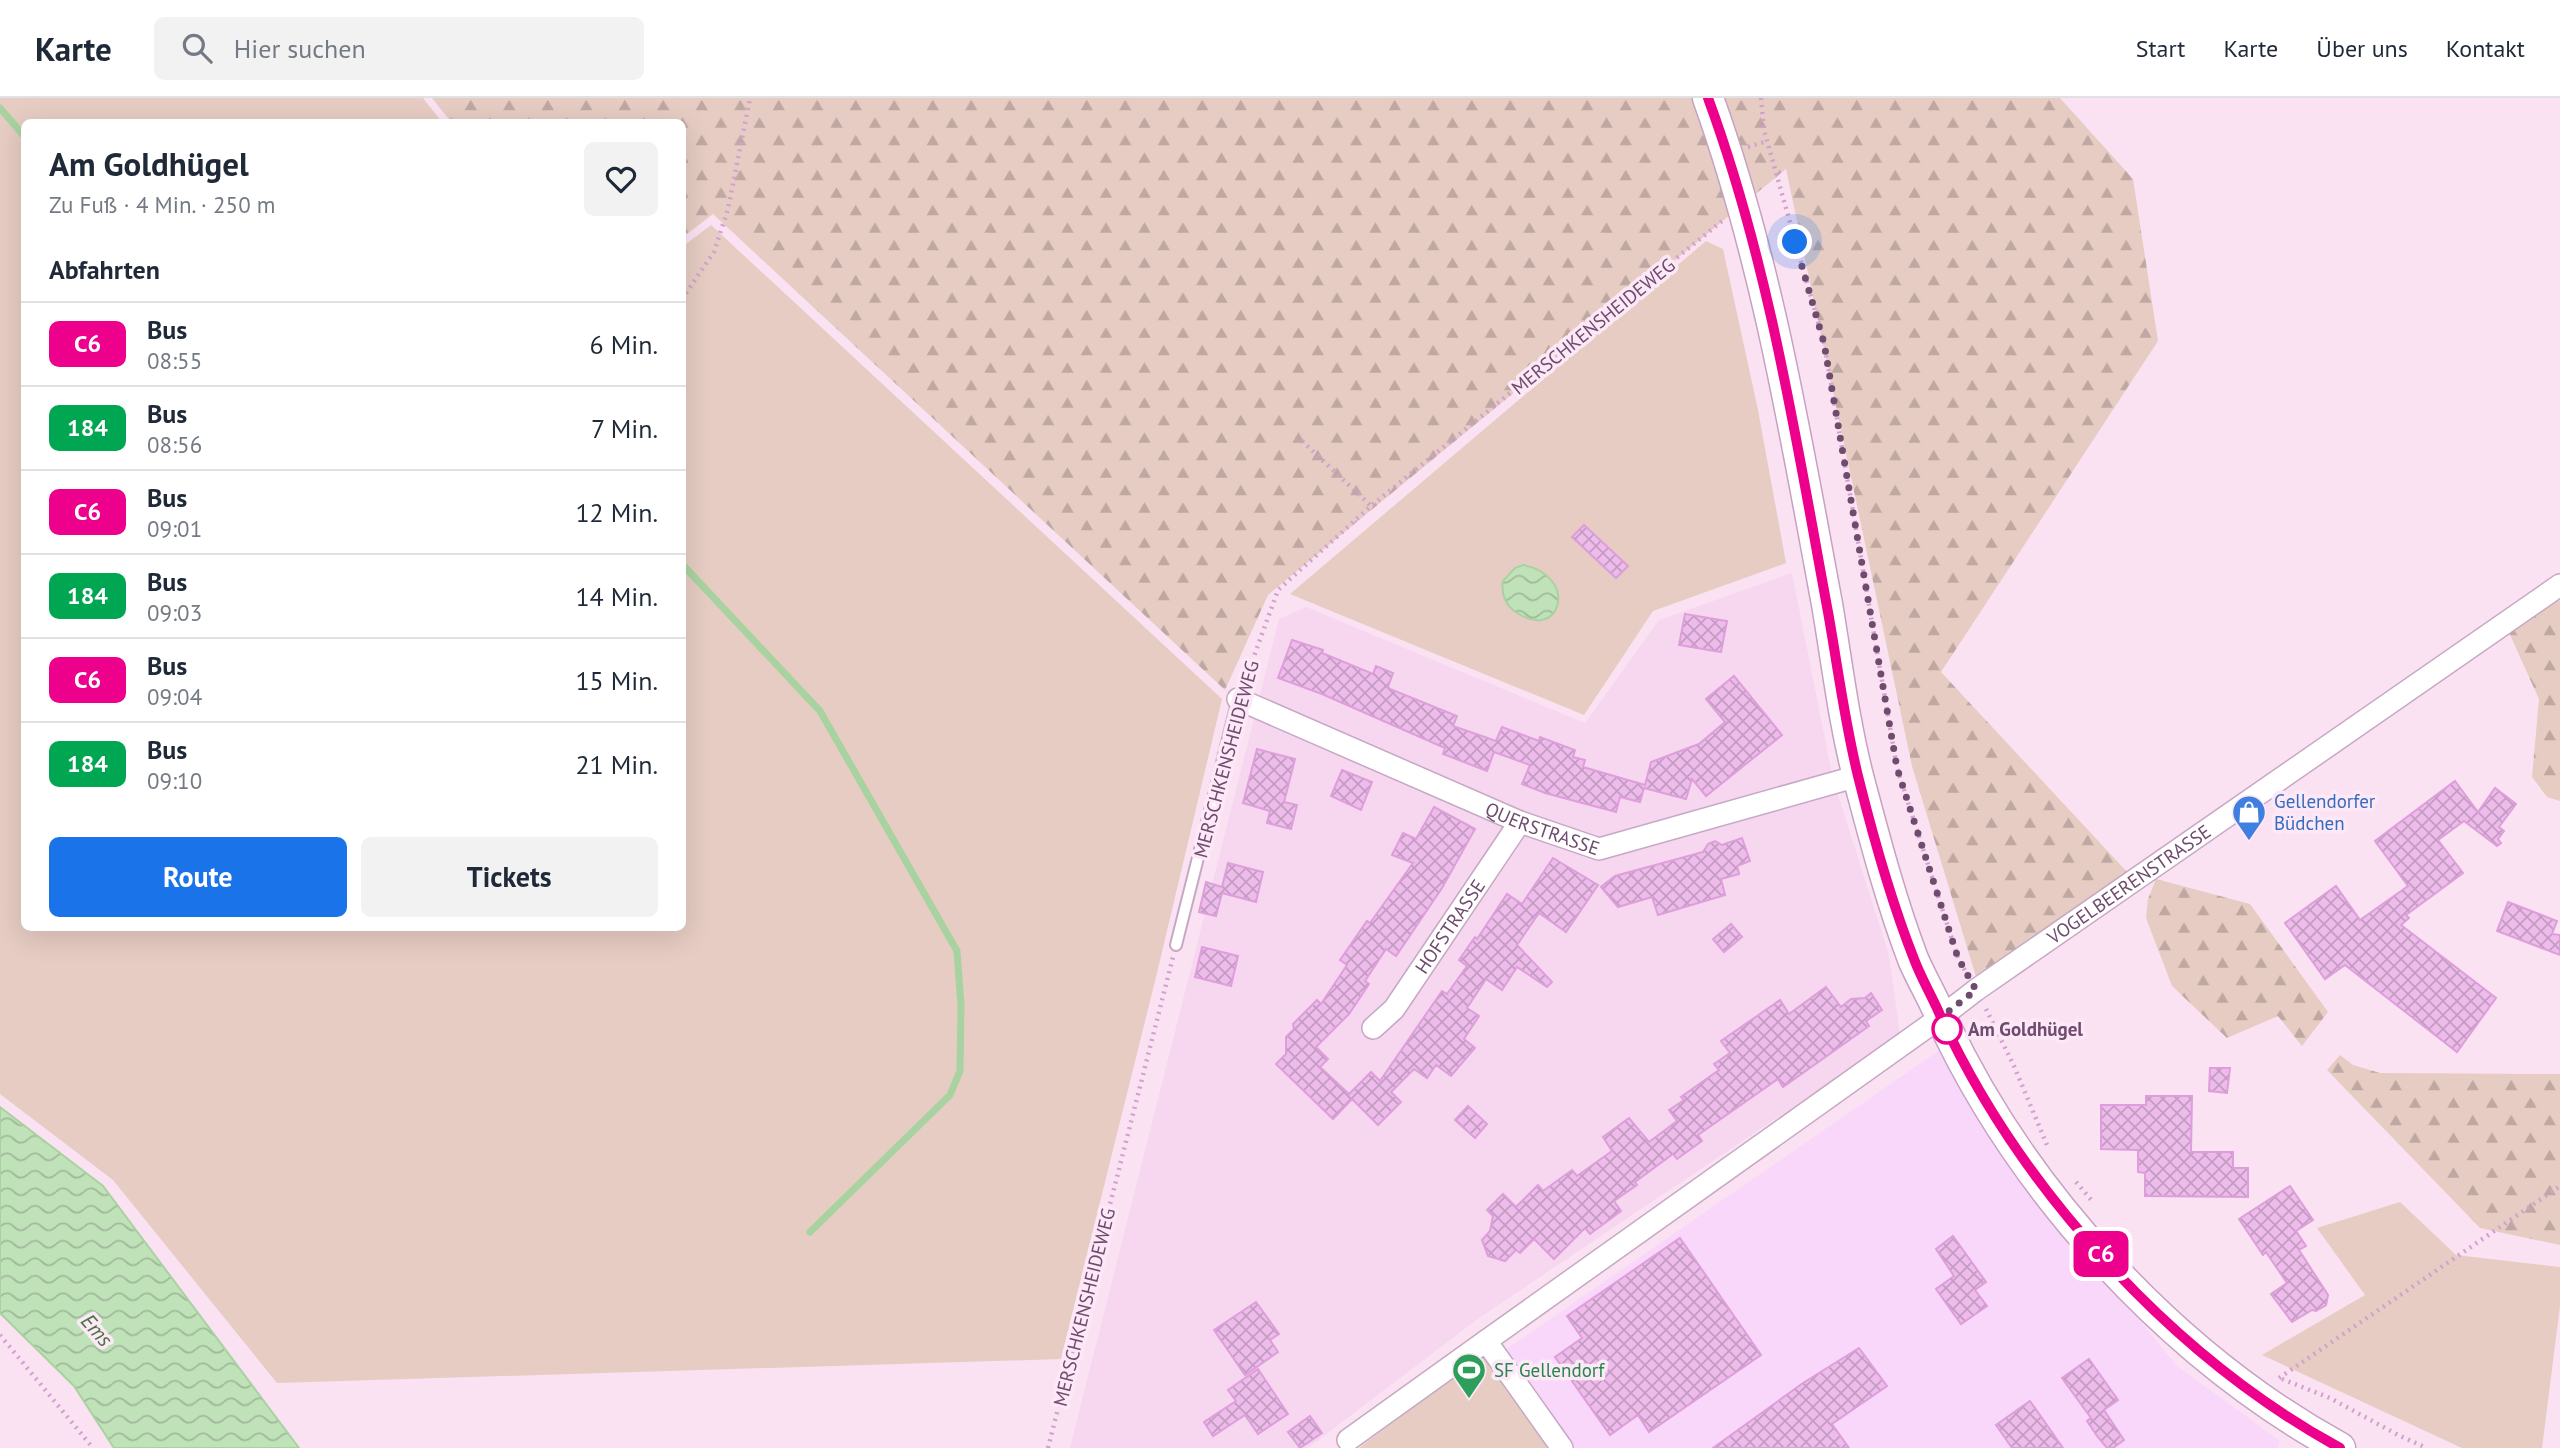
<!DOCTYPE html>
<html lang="de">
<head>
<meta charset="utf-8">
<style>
  :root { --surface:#fff; --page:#f2f2f3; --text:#1f2937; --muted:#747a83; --line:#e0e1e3; --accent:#1a73e8 }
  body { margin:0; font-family:"PT Sans",sans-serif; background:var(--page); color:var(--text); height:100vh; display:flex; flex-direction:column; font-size:26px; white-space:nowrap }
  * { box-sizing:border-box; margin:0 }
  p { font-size:23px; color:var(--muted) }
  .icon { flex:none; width:38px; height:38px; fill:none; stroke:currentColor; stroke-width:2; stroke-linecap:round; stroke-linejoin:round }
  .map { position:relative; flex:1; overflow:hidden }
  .drawer { position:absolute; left:21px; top:21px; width:665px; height:812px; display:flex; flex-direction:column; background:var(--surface); border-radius:10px; box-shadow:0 7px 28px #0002 }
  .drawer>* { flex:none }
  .badge { padding:0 14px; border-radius:10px; font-size:24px; line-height:46px }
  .you { position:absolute; width:35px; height:35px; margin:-18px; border:5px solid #fff; border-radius:50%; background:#1a73e8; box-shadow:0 0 0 10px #1a73e833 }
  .map>.badge { position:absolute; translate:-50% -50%; box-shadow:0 0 0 4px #fff }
  h2 { padding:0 28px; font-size:26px; line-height:63px }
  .round { display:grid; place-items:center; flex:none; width:74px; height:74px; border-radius:10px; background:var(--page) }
  .head { display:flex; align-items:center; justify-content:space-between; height:119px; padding:0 28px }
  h1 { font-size:33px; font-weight:600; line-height:52px }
  .cta { display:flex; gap:14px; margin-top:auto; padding:14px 28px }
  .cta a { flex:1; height:80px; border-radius:10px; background:var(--accent); color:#fff; font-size:28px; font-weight:600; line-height:80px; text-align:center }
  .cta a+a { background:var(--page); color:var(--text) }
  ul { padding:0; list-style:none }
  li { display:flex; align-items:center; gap:21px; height:84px; padding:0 28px; border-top:2px solid var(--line) }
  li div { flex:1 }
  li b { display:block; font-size:26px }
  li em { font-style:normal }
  li .badge { min-width:77px; font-weight:700; text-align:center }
  header { display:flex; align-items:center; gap:42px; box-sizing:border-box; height:98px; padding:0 35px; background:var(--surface); border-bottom:2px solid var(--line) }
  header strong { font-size:33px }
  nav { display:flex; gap:38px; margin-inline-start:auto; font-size:24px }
  .search { width:490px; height:63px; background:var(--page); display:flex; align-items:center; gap:18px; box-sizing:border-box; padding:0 24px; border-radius:10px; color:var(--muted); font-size:26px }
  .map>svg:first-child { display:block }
</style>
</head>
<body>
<header>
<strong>Karte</strong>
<div class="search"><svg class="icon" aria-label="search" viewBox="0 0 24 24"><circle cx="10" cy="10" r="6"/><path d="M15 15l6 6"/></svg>Hier suchen</div>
<nav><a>Start</a><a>Karte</a><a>Über uns</a><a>Kontakt</a></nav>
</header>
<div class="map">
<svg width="2560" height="1350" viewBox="0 0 2560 1350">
  <defs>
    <pattern id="forest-firs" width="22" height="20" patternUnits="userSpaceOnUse" patternTransform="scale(1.75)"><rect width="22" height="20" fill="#e6ccc2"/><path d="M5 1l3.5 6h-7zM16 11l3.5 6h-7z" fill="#bfa8a2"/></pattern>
    <pattern id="water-waves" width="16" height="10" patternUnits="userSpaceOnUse" patternTransform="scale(1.75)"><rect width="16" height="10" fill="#c0e2b9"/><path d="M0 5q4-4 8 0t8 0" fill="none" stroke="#a0b99b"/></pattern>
    <pattern id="building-cross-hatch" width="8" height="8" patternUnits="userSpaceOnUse" patternTransform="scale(1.75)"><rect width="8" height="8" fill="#edbcea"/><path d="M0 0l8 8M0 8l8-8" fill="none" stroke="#c49bc2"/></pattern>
  </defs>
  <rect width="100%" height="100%" fill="#fae2f3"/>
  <polygon fill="#f6d7ef" points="1792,475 1833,681 1889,857 1900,937 1479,1220 1308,1350 1070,1350 1279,521 1306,509 1585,625 1659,522"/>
  <polygon fill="#f9d7fa" points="1941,951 2045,1107 2177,1268 2280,1343 2278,1350 1572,1350 1504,1253"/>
  <g fill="#e6ccc2">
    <polygon points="0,0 423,0 442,24 24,24 24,830 682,830 682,149 711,127 1222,601 1157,875 1061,1261 277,1285 113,1082 0,996"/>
    <polygon points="1706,143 1723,151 1758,312 1786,465 1653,513 1584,617 1290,496"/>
    <polygon points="2400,1104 2456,1157 2560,1169 2560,1208 2542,1350 2462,1350 2262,1257 2365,1197 2317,1130"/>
    <polygon points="1483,1255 1550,1350 1359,1350"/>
  </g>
  <g fill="url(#forest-firs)">
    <polygon points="432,0 2060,0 2133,81 2158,243 1941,574 2128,775 1977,882 1912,668 1786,71 1268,497 1225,592 713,116 683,139 682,24 451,24"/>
    <polygon points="2556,493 2560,504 2560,703 2547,699 2532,679 2539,601 2507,530"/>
    <polygon points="2156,781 2250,806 2328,914 2302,948 2278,918 2227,940 2172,888 2146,820 2148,801"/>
    <polygon points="2340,957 2353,967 2380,975 2560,976 2560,1147 2480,1130 2327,972"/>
  </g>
  <g fill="url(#water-waves)" stroke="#a8d3a0" stroke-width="2">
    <path d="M1523,467C1581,478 1560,548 1513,512C1504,504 1501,495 1503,483L1515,470Z"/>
    <polygon points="0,1009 103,1088 299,1350 114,1350 74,1288 0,1215"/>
  </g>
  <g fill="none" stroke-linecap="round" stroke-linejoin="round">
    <g stroke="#a8d3a0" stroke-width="7">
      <polyline points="0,10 24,38"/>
      <polyline points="682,466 820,613 957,853 961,907 960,973 950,997 810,1134"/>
    </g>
  </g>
  <g fill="url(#building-cross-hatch)" stroke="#de9edb" stroke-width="2">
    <polygon points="1584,427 1628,468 1616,480 1572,439"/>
    <polygon points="1685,516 1727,523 1721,554 1679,547"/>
    <polygon points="1292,542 1323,552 1322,555 1373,576 1376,568 1393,575 1388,589 1390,591 1457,618 1453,628 1496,643 1502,629 1539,643 1540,639 1575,652 1573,659 1585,662 1583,669 1645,687 1651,664 1699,646 1725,624 1706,601 1734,578 1782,637 1706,698 1692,681 1686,701 1644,690 1640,704 1620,699 1616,714 1545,695 1522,686 1530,667 1494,654 1487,673 1443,656 1445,650 1322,596 1278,580"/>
    <polygon points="1257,651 1295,661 1284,704 1297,707 1291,731 1267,725 1270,713 1243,705"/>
    <polygon points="1342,672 1372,684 1361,712 1331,698"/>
    <polygon points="2455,683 2478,714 2495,690 2516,706 2499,729 2504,733 2498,741 2501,745 2497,748 2464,723 2438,742 2463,775 2406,817 2409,820 2401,827 2496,900 2457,954 2345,867 2325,881 2285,825 2336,788 2360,822 2408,788 2375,743"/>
    <polygon points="1434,709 1475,731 1442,790 1396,858 1386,851 1365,883 1369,886 1349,916 1316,949 1328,961 1320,969 1349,996 1371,974 1380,983 1442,893 1447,896 1467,868 1459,862 1475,839 1477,841 1507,796 1522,806 1553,760 1598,787 1566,834 1539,815 1517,847 1552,884 1547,889 1517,869 1502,892 1486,881 1467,910 1479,918 1464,941 1475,950 1451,978 1436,967 1427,980 1414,971 1391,994 1401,1004 1378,1027 1352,1001 1333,1021 1276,966 1286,956 1286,939 1294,931 1293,926 1317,902 1321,906 1347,867 1340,862 1367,823 1370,825 1413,765 1392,757 1403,735 1416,741"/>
    <polygon points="1742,740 1750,763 1737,768 1739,776 1721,781 1725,797 1658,817 1652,799 1618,809 1601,789 1615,778 1703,754 1708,746 1715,743 1722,747"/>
    <polygon points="1228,765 1263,774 1256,804 1222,795 1216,818 1199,814 1206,784 1222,789"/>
    <polygon points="2508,804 2557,823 2552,836 2560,837 2560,857 2497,833"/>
    <polygon points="1731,826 1742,839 1724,854 1713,841"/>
    <polygon points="1202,849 1238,858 1231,888 1195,879"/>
    <polygon points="1826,889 1841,909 1851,901 1865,900 1871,895 1882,912 1866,923 1869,928 1783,989 1778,981 1698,1037 1702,1043 1677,1061 1673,1056 1635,1084 1637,1087 1614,1103 1621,1113 1590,1136 1585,1130 1554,1161 1534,1141 1520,1155 1516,1152 1505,1163 1488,1158 1482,1142 1490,1133 1493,1118 1487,1112 1503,1096 1516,1109 1538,1087 1543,1093 1572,1072 1577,1078 1612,1053 1603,1039 1629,1020 1649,1044 1677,1023 1669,1012 1684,1002 1681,999 1719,972 1714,966 1730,955 1721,943 1780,902 1789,916"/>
    <polygon points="2210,970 2230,970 2227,995 2209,993"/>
    <polygon points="2146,998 2192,998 2191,1054 2233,1054 2233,1070 2248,1070 2248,1099 2145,1098 2145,1075 2138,1074 2138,1052 2101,1051 2101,1007 2146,1007"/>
    <polygon points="1468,1008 1487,1026 1475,1040 1455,1022"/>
    <polygon points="2290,1088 2313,1122 2296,1133 2306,1148 2299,1152 2328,1197 2326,1207 2316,1213 2312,1212 2292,1224 2271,1196 2287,1185 2266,1154 2263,1157 2239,1121"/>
    <polygon points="1953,1138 1986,1184 1975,1192 1987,1208 1961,1226 1936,1191 1954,1178 1936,1151"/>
    <polygon points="1680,1140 1761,1257 1649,1334 1638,1317 1610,1337 1555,1259 1582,1240 1567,1218"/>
    <polygon points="1256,1204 1279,1236 1270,1242 1278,1254 1245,1277 1214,1232"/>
    <polygon points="1859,1250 1887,1288 1832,1326 1849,1350 1713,1350 1803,1285"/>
    <polygon points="2089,1261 2118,1302 2104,1312 2124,1342 2113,1350 2107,1350 2097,1338 2087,1323 2091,1320 2062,1280"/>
    <polygon points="1258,1271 1288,1316 1258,1336 1245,1317 1213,1338 1204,1324 1236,1303 1228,1292"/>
    <polygon points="2030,1303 2063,1350 2012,1350 1996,1327"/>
    <polygon points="1310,1318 1322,1335 1300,1350 1288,1334"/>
  </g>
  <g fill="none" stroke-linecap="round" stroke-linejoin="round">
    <g stroke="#c7a8c4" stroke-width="14">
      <polyline id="service" points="1176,847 1238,601"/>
    </g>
    <g stroke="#c7a8c4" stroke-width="24">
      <g id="minor">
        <path id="s1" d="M1238,601L1520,724L1599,751L1858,678"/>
        <path id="s2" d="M1373,930L1394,911L1520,724"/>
        <polyline points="1348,1342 1486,1243"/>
        <path id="s3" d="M1562,1350L1486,1243L1941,919L1976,892L2560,487"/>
      </g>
    </g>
    <g stroke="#c6a1c2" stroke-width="33">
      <path id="secondary" d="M1708,0C1767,164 1795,335 1827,506C1837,565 1844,625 1859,682C1875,742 1891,803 1913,861C1921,880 1932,898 1940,917C2020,1092 2171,1257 2340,1350"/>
    </g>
    <g stroke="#d2a0ce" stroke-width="4.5" stroke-dasharray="2 5" stroke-linecap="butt">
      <polyline points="1761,0 1764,32 1824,245 1897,670 1958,860 1967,876"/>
      <polyline points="1748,49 1767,43"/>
      <polyline points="682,201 714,154 728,111 750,0"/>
      <polyline points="1302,343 1371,408"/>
      <polyline points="1245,583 1278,492 1371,408 1722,123"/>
      <polyline points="1986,911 2014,968 2047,1047"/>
      <polyline points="2076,1084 2093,1104"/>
      <polyline points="0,1237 93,1350"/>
      <polyline points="2279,1280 2560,1088"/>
      <polyline points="2282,1281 2330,1300 2400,1338 2427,1350"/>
      <polyline points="1048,1350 1173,859"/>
    </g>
    <use href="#service" stroke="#fff" stroke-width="10"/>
    <use href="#minor" stroke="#fff" stroke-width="21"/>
    <use href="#secondary" stroke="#fff" stroke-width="30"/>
  </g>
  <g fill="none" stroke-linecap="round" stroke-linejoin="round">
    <g stroke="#fff" stroke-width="16">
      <path id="line" d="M1708,0C1769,166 1796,341 1828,514C1838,570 1845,627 1859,682C1874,742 1891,803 1914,861C1921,880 1932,898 1940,917C2020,1091 2172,1258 2340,1350"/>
    </g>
    <use href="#line" stroke="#ec008c" stroke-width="10"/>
    <polyline stroke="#6f4b6e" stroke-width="7" stroke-dasharray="0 12.6" points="1795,144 1824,245 1897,670 1958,860 1976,892 1941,919 1947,931"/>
  </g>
  <defs>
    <g id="shop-pin" transform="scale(1.75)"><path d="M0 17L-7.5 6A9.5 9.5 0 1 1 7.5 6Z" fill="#3f7fe0" stroke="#fde8f7"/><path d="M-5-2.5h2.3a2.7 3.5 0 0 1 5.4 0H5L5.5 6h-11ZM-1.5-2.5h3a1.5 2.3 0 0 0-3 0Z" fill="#fff"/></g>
    <g id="stadium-pin" transform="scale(1.75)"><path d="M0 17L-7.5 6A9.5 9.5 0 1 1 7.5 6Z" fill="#2e9e5b" stroke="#fde8f7"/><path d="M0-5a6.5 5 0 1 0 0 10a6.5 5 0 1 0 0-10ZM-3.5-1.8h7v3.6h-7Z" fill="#fff"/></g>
  </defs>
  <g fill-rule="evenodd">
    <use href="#shop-pin" x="2249" y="714"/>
    <use href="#stadium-pin" x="1469" y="1272"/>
  </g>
  <circle fill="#fff" stroke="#ec008c" stroke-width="3.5" cx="1947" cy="931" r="14"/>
  <g text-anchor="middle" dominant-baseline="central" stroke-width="7" stroke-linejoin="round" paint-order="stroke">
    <g font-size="19" fill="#6f4b6e" stroke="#fde8f7">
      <text transform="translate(1593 228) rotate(-39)">MERSCHKENSHEIDEWEG</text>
      <text transform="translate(1226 661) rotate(-75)">MERSCHKENSHEIDEWEG</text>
      <text stroke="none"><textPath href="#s1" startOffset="331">QUERSTRASSE</textPath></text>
      <text stroke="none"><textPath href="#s3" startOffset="920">VOGELBEERENSTRASSE</textPath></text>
      <text stroke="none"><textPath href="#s2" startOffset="128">HOFSTRASSE</textPath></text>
      <text transform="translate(1084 1209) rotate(-76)">MERSCHKENSHEIDEWEG</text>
    </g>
    <g font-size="19" fill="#366cbe" stroke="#fde8f7" text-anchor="start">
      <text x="2274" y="703">Gellendorfer<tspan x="2274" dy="22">Büdchen</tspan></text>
    </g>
    <g font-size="19" font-weight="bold" fill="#6f4b6e" stroke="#fde8f7" text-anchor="start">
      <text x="1968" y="931">Am Goldhügel</text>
    </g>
    <g font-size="19" fill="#27864d" stroke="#fde8f7" text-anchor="start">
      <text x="1494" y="1272">SF Gellendorf</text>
    </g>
    <g font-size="21" font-style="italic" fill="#487440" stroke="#fde8f7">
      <text transform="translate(97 1232) rotate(49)">Ems</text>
    </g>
  </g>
</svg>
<div class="you" style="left:1795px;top:144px"></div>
<b class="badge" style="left:2101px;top:1156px;background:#ec008c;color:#fff">C6</b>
<section class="drawer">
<div class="head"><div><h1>Am Goldhügel</h1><p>Zu Fuß · 4 Min. · 250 m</p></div><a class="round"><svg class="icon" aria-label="heart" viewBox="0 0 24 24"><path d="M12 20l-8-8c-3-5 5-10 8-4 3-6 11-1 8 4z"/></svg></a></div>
<h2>Abfahrten</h2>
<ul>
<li><span class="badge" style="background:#ec008c;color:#fff">C6</span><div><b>Bus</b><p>08:55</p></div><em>6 Min.</em></li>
<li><span class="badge" style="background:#00a651;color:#fff">184</span><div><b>Bus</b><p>08:56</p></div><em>7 Min.</em></li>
<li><span class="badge" style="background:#ec008c;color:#fff">C6</span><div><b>Bus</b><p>09:01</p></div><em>12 Min.</em></li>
<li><span class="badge" style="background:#00a651;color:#fff">184</span><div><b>Bus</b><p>09:03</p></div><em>14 Min.</em></li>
<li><span class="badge" style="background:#ec008c;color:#fff">C6</span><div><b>Bus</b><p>09:04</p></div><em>15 Min.</em></li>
<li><span class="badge" style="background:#00a651;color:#fff">184</span><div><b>Bus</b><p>09:10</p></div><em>21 Min.</em></li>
</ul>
<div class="cta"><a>Route</a><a>Tickets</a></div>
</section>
</div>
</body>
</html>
